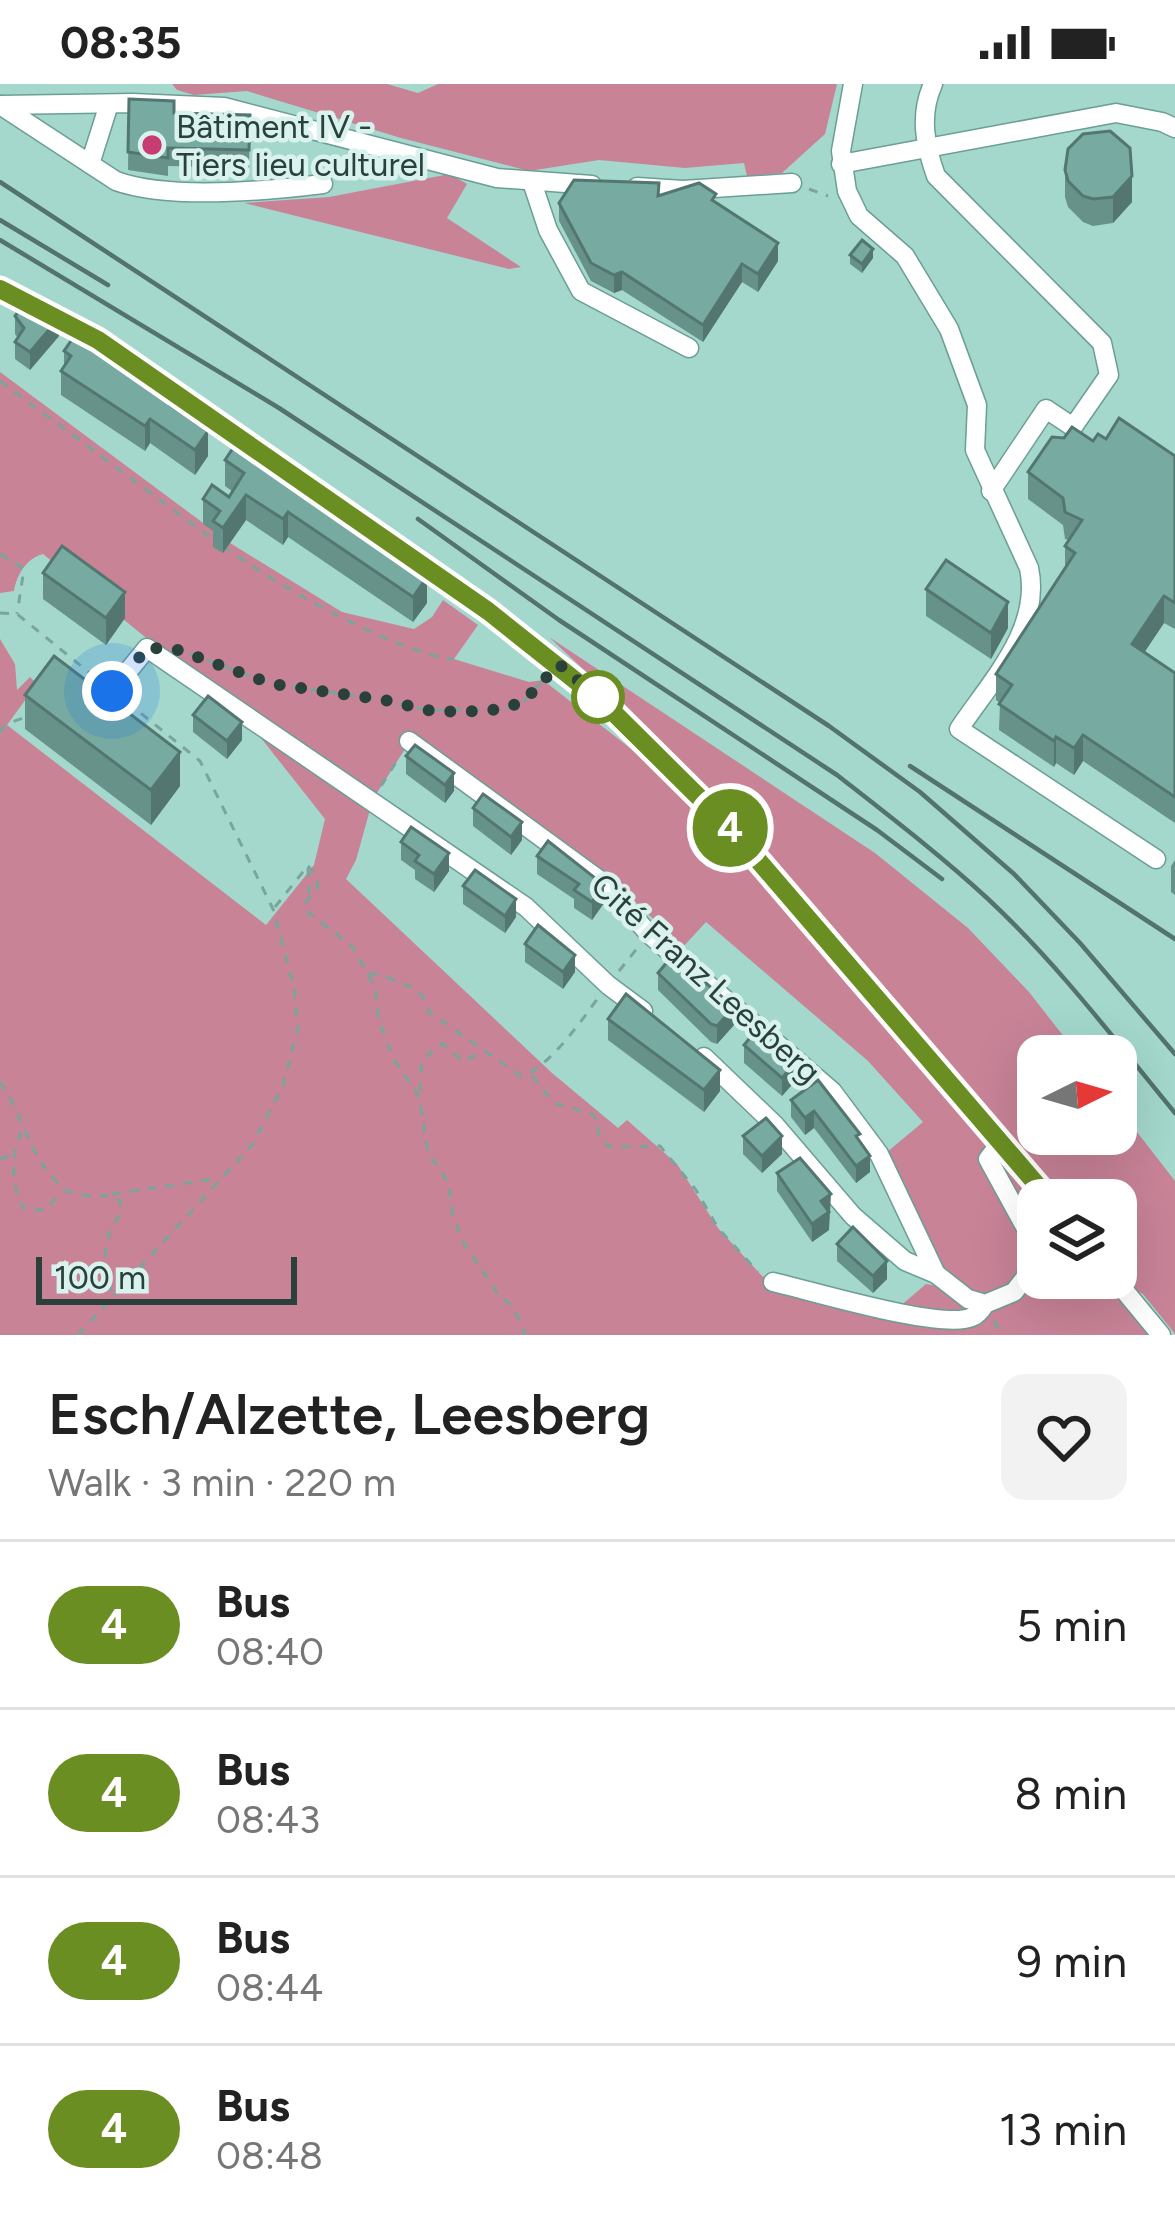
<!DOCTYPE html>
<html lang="en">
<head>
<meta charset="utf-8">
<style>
  :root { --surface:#fff; --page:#f2f2f2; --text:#222; --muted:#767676; --line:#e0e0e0 }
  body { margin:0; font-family:Figtree,sans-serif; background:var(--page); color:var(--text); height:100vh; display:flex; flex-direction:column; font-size:45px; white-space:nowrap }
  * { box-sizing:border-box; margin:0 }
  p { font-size:39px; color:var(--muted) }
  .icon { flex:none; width:66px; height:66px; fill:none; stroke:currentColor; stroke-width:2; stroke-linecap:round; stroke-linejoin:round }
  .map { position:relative; height:1251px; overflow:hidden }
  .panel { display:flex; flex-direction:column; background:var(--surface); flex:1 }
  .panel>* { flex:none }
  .badge { padding:0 24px; border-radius:39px; font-size:42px; line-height:78px }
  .needle { width:78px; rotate:85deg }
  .controls { position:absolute; left:1017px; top:951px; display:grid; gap:24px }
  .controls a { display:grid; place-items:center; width:120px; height:120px; border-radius:24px; background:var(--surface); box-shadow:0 12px 48px #0002; font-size:60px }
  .scale { position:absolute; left:36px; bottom:30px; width:261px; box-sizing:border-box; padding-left:12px; border:6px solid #2a403b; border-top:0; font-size:33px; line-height:42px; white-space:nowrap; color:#2a403b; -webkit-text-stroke:9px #d9f2ed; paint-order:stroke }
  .you { position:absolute; width:60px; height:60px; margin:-30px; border:9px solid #fff; border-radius:50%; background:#1a73e8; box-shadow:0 0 0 18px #1a73e833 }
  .map>.badge { position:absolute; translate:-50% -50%; box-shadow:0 0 0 6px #fff }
  .round { display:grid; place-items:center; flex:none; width:126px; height:126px; border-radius:24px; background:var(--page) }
  .head { display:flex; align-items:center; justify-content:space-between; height:204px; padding:0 48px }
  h1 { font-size:57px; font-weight:600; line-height:90px }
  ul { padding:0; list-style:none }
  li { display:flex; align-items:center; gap:36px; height:168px; padding:0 48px; border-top:3px solid var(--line) }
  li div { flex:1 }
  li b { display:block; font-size:45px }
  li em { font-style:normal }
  li .badge { min-width:132px; font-weight:700; text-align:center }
  .status { display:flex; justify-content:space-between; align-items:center; height:84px; padding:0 60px; background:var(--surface); direction:ltr }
  .status svg { height:33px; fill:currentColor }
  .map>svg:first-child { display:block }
</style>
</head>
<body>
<div class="status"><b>08:35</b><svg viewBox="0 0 49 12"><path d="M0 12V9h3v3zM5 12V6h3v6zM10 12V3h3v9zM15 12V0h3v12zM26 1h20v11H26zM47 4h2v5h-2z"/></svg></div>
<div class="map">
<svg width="1175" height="1251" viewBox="0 0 1175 1251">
  <rect width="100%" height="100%" fill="#a4d8cd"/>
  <g fill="#c88397" fill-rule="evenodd">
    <polygon points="172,0 387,0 418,9 438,0 837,0 825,50 782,89 747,92 744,79 685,84 599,76 529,87 401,54 247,7 194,11 177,6"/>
    <polygon points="450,90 467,100 447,134 521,183 509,185 244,119 329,113"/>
    <path d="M0,288L230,459L342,528L414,545L432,533L443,516L478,541L454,575L529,598L543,596L649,679L668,665L549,553L875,769L968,844L1029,908L1079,972H1038V1050H1116V1021L1175,1097V1250L1143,1210L1119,1198L1161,1251H0V555L15,580L17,606L30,593L37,600L7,641L266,841L314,781L325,735L246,635L43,470C26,475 17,490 14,507L0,509ZM414,651L611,795L683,863L706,838L868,977L923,1038L886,1069L951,1204L926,1200L891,1230L762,1192L718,1144L677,1080L627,1036L618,1044L552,989L346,795L356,776L373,715ZM1038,1116H1116V1194H1038Z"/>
  </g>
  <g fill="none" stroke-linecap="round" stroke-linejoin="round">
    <g stroke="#6b9e94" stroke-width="21">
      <g id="minor">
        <path d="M853,0L841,67L847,107L859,132L905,172L949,245L977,321L975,366L1029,484C1042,545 991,597 959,645L1156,775"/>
        <path d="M933,0C919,31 925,61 936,92L1102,259L1109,291L1073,343L1046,325L991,407"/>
        <polyline points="0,21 133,19 224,23 497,94 592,101"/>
        <path d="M0,21L116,97C169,116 266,107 323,100"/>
        <polyline points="90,80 109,20"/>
        <polyline points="841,80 1116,29 1162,38 1175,44"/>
        <polyline points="532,98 548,146 581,207 689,264"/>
        <polyline points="637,103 683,106 792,99"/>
        <polyline points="0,206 100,258"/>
        <polyline points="157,298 488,527 605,619 733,747 1050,1116"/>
        <polyline points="112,607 147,564 526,823 608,901 643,927"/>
        <polyline points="409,657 605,800 649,850 832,1007 879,1070 936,1190"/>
        <polyline points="704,973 775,1041 853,1132 905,1177 936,1190 968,1215 985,1220 1014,1208 1025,1194 1031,1174 1028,1148 988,1075 1002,1057"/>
        <polyline points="1114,1194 1161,1251"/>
        <path d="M773,1198C809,1206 943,1247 972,1233C977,1231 982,1225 985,1220"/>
      </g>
    </g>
    <g stroke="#7ba59c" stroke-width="3" stroke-dasharray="9 9" stroke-linecap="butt">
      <polyline points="809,105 828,112"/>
      <polyline points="0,297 215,457"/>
      <path d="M223,462C271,498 395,569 453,575"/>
      <polyline points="0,470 24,485 17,530"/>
      <polyline points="0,529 17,530 96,594"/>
      <polyline points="190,570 272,600 385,616 426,626 503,625 524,617 543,596"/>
      <polyline points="0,648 6,640 29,632"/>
      <polyline points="381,702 398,675"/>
      <polyline points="308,782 316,791 318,803 305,819 305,826 352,862 376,905 378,934 394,976 419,1012 428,1069 448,1098 453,1132 462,1156 500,1213 514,1223 525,1251"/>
      <polyline points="308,784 309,810"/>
      <polyline points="275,823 306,784"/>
      <polyline points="619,887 639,862"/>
      <path d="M369,889C378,889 412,902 419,908C424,912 427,922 429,928L521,992C546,987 583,935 598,914"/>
      <path d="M532,992L554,1019L592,1030L598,1036C596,1048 600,1056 610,1063L660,1062L696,1106L718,1144L758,1188"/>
      <path d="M0,998C24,1031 30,1079 65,1105C82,1118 104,1105 120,1117C123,1132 117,1133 111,1145C102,1165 105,1187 112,1207"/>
      <polyline points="420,1007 421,981 435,962 443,960 464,978 480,968"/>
      <path d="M21,1048C11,1075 10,1099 24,1125L44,1126L64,1107"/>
      <polyline points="0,1075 11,1071"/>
      <polyline points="112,1110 215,1095"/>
      <polyline points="994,1237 1002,1251"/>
      <polyline points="78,1251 252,1061 283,1002 298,943 294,904 273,825 200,677 127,618"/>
    </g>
    <use href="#minor" stroke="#fff" stroke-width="18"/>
    <g stroke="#53736c" stroke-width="4.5">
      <polyline points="0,98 829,642 920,708 1014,790 1080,859 1175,970"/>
      <polyline points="0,136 108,201"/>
      <path d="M0,156L279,324L837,691C888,731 939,770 987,814C1057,879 1115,956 1175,1029"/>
      <polyline points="418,435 559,536 877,746 942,795"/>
      <polyline points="910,682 1175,855"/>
    </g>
  </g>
  <g fill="#66928a">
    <polygon points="129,15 174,29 250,31 249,84 168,82 168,92 128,86"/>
    <polygon points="1065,86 1132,118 1113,139 1093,142 1083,138 1068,123 1065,113"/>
    <polygon points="659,112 716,119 778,177 758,208 742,198 703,258 622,206 614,209 591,197 559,137 559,119"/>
    <polygon points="850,171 873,174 862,189 850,180"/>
    <polygon points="15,232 59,252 30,286 15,275 15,258 18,254 15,250"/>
    <polygon points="64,267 177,326 208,372 195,391 150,359 145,367 61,311 61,287 64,282"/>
    <polygon points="1106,355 1175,372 1175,545 1164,539 1144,568 1175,589 1175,739 1083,677 1074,691 1056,679 1054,683 999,646 1000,619 996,616 996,590 1065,485 1065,462 1069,456 1065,455 1063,441 1028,415 1028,388 1093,357"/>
    <polygon points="225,376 281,379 282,397 427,519 413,538 288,453 283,461 246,436 223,469 213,463 213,447 203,440 203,415 229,413 232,407 225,402"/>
    <polygon points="43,489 125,534 106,561 43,515"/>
    <polygon points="926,505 1008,544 991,575 926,532"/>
    <polygon points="25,611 180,702 151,741 25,645"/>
    <polygon points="193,631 242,656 227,675 193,648"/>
    <polygon points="406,672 454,707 445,719 406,690"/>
    <polygon points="473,724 522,756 511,771 473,742"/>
    <polygon points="548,757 604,819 592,836 574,824 574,815 537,790 537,772"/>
    <polygon points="401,758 449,787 434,808 415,795 415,786 401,776"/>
    <polygon points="1175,776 1175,811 1171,808 1171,782"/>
    <polygon points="463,802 516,833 505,849 463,820"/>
    <polygon points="525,860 575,888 563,905 525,878"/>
    <polygon points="658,889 734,941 717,960 711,958 658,906"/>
    <polygon points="608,935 720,1007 704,1028 608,956"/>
    <polygon points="744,961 797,995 782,1012 744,979"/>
    <polygon points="818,996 860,1057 870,1088 856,1099 814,1044 805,1051 791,1033 791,1016"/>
    <polygon points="743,1052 782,1070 762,1089 743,1070"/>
    <polygon points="777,1089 831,1128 829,1129 829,1146 812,1158 777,1107"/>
    <polygon points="837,1160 887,1195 873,1209 837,1177"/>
  </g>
  <g fill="#537770">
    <polygon points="1132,92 1132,118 1113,139 1113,113"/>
    <polygon points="778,159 778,177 758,208 758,190"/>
    <polygon points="873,165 873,174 862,189 862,180"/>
    <polygon points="742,180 742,198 703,258 703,241"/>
    <polygon points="622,188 622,206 614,209 614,191"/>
    <polygon points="59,234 59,252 30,286 30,268"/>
    <polygon points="150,335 150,359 145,367 145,342"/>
    <polygon points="208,347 208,372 195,391 195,366"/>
    <polygon points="246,411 246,436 223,469 223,444"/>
    <polygon points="288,428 288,453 283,461 283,435"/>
    <polygon points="427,493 427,519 413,538 413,513"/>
    <polygon points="125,508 125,534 106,561 106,534"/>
    <polygon points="1164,512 1164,539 1132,587 1132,560"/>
    <polygon points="1008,518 1008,544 991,575 991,549"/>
    <polygon points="242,638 242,656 227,675 227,657"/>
    <polygon points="1083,651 1083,677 1074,691 1074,664"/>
    <polygon points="1056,653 1056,679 1054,683 1054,657"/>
    <polygon points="180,668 180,702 151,741 151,706"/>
    <polygon points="454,689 454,707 445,719 445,701"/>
    <polygon points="522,738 522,756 511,771 511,753"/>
    <polygon points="449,769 449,787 434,808 434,790"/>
    <polygon points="604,801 604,819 592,836 592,818"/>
    <polygon points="516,815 516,833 505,849 505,832"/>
    <polygon points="575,871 575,888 563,905 563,888"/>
    <polygon points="734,923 734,941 717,960 717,942"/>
    <polygon points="797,977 797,995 782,1012 782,994"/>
    <polygon points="720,986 720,1007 704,1028 704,1006"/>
    <polygon points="814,1027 814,1044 805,1051 805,1034"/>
    <polygon points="782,1052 782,1070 762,1089 762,1072"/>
    <polygon points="870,1072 870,1088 856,1099 856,1082"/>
    <polygon points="831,1110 829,1146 812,1158 812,1140 821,1117"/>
    <polygon points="887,1177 887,1195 873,1209 873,1192"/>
  </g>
  <g fill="#77aaa0" stroke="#537770" stroke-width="3">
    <polygon points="129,15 174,17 174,29 250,31 249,66 168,64 168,74 128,68"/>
    <polygon points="1110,47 1130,64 1132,92 1113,113 1093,115 1083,112 1068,97 1065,86 1068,65 1083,50"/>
    <polygon points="574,96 659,99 658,112 699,99 716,110 712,116 778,159 758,190 742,180 703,241 622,188 614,191 591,179 559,119"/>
    <polygon points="862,156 873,165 862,180 850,171"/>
    <polygon points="32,220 59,234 30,268 15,258 24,244 15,232 23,221 29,225"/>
    <polygon points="80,244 177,310 170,321 208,347 195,366 150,335 145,342 61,287 71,272 64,267"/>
    <polygon points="1119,334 1175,372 1175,519 1164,512 1132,560 1175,589 1175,713 1083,651 1074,664 1056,653 1054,657 999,620 1012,601 996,590 1075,469 1065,462 1082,436 1065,428 1063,414 1028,388 1052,353 1064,354 1072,343 1093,357 1098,350 1106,355"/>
    <polygon points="241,352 281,379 275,388 282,392 280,395 427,493 413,513 288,428 283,435 246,411 223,444 213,437 220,427 203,415 212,401 229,413 244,389 225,376"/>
    <polygon points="62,462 125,508 106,534 43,489"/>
    <polygon points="946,476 1008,518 991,549 926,505"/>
    <polygon points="54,572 180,668 151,706 25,611"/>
    <polygon points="208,612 242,638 227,657 193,631"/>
    <polygon points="415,661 454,689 445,701 406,672"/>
    <polygon points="483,710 522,738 511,753 473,724"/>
    <polygon points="411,743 449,769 434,790 415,777 419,771 401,758"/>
    <polygon points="548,757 604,801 592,818 574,806 579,800 537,772"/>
    <polygon points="475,786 516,815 505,832 463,802"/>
    <polygon points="538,841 575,871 563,888 525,860"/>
    <polygon points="673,871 734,923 717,942 711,940 658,889"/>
    <polygon points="626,910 720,986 704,1006 608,935"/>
    <polygon points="758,944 797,977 782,994 744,961"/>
    <polygon points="818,996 860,1050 856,1052 870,1072 856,1082 814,1027 805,1034 791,1016"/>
    <polygon points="766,1034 782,1052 762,1072 743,1052"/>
    <polygon points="800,1074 831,1110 821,1117 829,1128 812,1140 777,1089"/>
    <polygon points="853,1143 887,1177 873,1192 837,1160"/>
  </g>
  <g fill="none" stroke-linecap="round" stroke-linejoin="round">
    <g stroke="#fff" stroke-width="27">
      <polyline id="line" points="0,205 98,256 488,527 605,620 733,747 1050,1116"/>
    </g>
    <use href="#line" stroke="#6b8e23" stroke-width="18"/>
    <polyline stroke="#2a403b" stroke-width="12" stroke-dasharray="0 21.6" points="112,607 147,564 175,565 272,600 385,616 426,626 461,628 503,625 524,617 559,580 605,620 598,613"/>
  </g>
  <circle fill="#c73c72" stroke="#d9f2ed" stroke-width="4.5" cx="152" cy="61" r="12"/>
  <circle fill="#fff" stroke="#6b8e23" stroke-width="6" cx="598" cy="613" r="24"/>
  <g text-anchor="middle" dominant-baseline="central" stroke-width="9" stroke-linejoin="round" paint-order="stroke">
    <g font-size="33" fill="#2a403b" stroke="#d9f2ed" text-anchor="start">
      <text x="176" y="42">Bâtiment IV -<tspan x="176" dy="38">Tiers lieu culturel</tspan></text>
    </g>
    <g font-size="33" fill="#2a403b" stroke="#d9f2ed">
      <text transform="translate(706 894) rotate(42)">Cité Franz Leesberg</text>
    </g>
  </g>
</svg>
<div class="controls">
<a><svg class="needle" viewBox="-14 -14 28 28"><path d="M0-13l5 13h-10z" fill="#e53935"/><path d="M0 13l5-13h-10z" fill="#767676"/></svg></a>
<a><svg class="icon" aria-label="layers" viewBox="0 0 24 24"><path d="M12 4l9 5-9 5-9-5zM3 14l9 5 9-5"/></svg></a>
</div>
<div class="scale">100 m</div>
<div class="you" style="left:112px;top:607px"></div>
<b class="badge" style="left:730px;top:744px;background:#6b8e23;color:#fff">4</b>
</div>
<section class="panel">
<div class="head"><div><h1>Esch/Alzette, Leesberg</h1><p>Walk · 3 min · 220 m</p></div><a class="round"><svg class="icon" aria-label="heart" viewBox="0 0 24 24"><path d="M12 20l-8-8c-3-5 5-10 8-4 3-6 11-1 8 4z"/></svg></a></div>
<ul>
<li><span class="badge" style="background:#6b8e23;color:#fff">4</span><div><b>Bus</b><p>08:40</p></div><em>5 min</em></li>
<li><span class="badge" style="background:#6b8e23;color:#fff">4</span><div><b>Bus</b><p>08:43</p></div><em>8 min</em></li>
<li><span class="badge" style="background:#6b8e23;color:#fff">4</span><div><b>Bus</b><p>08:44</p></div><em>9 min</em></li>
<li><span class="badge" style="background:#6b8e23;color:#fff">4</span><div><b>Bus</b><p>08:48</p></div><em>13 min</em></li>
</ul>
</section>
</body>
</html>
